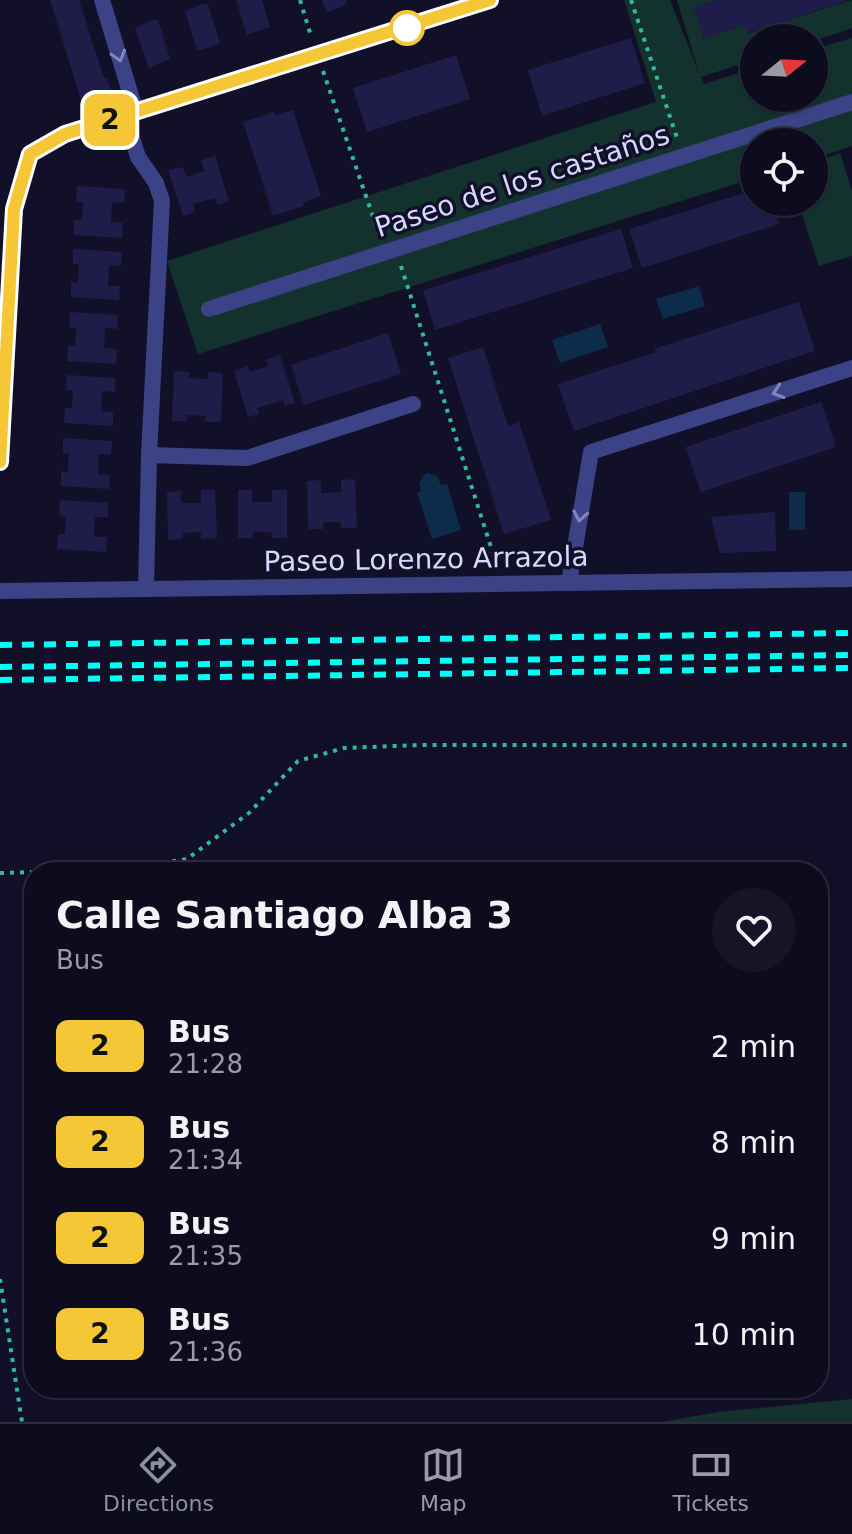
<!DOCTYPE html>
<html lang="en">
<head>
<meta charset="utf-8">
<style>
  :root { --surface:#0d0c1e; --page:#161527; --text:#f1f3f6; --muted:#9a9ba4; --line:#2d2c3c; --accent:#8c9099 }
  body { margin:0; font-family:"DejaVu Sans",sans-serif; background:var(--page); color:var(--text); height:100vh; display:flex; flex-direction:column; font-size:30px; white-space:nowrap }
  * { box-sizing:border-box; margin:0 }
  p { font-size:26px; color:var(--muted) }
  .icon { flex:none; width:44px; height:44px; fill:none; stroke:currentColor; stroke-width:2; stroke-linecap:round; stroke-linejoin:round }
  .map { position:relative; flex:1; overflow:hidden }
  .panel { position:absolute; left:24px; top:862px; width:804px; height:536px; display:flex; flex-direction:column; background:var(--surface); border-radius:32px; box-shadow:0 2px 6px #0004,0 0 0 2px var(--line) }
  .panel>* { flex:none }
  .badge { padding:0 16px; border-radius:12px; font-size:28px; line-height:52px }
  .needle { width:52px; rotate:72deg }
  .fabs { position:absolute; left:740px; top:24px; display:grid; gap:16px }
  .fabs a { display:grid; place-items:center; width:88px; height:88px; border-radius:50%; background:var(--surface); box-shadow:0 2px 6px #0004,0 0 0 2px var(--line); font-size:40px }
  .map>.badge { position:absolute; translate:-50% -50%; box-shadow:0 0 0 4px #fff }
  .round { display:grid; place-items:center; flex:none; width:84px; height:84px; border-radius:42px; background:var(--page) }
  .overview { display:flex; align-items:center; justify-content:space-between; height:136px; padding:0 32px }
  h1 { font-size:38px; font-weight:800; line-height:60px }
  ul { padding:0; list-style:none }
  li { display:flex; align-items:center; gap:24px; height:96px; padding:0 32px }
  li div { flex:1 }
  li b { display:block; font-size:30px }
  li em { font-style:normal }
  li .badge { min-width:88px; font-weight:700; text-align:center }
  .tab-bar { display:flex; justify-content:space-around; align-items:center; height:112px; border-top:2px solid var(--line); background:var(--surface); font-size:22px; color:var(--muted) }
  .tab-bar a { display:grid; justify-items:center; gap:4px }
  .tab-bar .active { color:var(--accent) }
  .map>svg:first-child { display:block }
</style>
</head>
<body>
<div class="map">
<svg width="852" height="1422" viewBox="0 0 852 1422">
  <rect width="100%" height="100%" fill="#111028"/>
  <g fill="#13322d">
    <polygon points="624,0 670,0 699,73 677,0 716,0 694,7 705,38 744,25 748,33 852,0 852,28 814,41 814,38 754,38 754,60 701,77 704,84 754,68 754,98 814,98 814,49 852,38 852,146 814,159 814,142 754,142 754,178 198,354 167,261 656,102"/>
    <polygon points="840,153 852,191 852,256 819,266 798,202 814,202 814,162"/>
    <polygon points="852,1399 852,1422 661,1422 719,1412"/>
  </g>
  <g fill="#0d2b4a">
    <polygon points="699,286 705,306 663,319 656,299"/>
    <polygon points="600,324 608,347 560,363 552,340"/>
    <polygon points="428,473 437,476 441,485 447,484 461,530 432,539 417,492 421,491 419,483 424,475"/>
    <rect x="789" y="492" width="16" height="38"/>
  </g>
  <g fill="#201c49">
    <polygon points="50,0 79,0 104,78 107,78 111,90 81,100"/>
    <polygon points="236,0 262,0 270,27 247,35"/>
    <polygon points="322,0 346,0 347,4 329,12 326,11"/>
    <polygon points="716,0 846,0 847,1 747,33 744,25 704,39 694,7"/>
    <polygon points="203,4 208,4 220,43 199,51 197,51 185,11"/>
    <polygon points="153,20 158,20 170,59 149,68 135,28"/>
    <polygon points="631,38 645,83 542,116 528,70"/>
    <polygon points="456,55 470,99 367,132 353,88"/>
    <polygon points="293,110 321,196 303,202 304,206 273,216 243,122 274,112 275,115"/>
    <polygon points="215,155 229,201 218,205 215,198 193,204 195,212 183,216 168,170 183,167 186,177 205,171 201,161"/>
    <polygon points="77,186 125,189 124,203 112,202 111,222 123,223 122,238 74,235 74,220 82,220 83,202 76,201"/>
    <polygon points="754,190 754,202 772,202 779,224 642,268 629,229"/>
    <polygon points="621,229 633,268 435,330 423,290"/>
    <polygon points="73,249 122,252 121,266 109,265 108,286 120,286 119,300 71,297 71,282 78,283 79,264 73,264"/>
    <polygon points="799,302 815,351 574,431 558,384 656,352 654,349"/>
    <polygon points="70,312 118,315 117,329 105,328 104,348 117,349 116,364 67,361 68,346 75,346 76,328 69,327"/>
    <polygon points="388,333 401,374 304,405 291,365"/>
    <polygon points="483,347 508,426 519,422 551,520 504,534 448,358"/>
    <polygon points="280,355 295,403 285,406 283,400 257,408 259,414 248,417 234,371 248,366 250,372 268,366 266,360"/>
    <polygon points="174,371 189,372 189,378 208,379 208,372 223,373 221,422 205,422 206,416 187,415 187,421 172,421"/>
    <polygon points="67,375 115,378 115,392 102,391 101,411 113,412 113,426 64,423 65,408 72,408 73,390 66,390"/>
    <polygon points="821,402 836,447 701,492 686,447"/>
    <polygon points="63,438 112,441 111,455 99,454 98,474 110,475 109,489 61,486 61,471 68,472 69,453 63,453"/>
    <polygon points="355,479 357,528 341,528 341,522 323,522 323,529 308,529 307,481 321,480 321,493 341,492 341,480"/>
    <polygon points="201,490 215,490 217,538 201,539 201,532 183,533 183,539 168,540 167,492 181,491 181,503 201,503"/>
    <polygon points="238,490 252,490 252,502 272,502 272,490 287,490 287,538 272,538 271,532 253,532 253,538 238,538"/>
    <polygon points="60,500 108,503 108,517 95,517 94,537 107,537 106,552 57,549 58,534 65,534 66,516 59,515"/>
    <polygon points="775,512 776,551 720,553 711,517"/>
  </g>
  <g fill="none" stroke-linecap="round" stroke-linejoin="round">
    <g stroke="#31b9a0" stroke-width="4" stroke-dasharray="4 6" stroke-linecap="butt">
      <polyline points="300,0 311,36"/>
      <polyline points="631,0 677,138"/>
      <polyline points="323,71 380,237"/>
      <polyline points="401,266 497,566"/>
      <polyline points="53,872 108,871 187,859 249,813 298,761 344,748 421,745 852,745"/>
      <polyline points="0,873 34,872"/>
      <polyline points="0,1279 22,1422"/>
    </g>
    <g stroke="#3b4286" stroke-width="16">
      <polyline points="102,0 136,112"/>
      <polyline points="125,115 138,157 156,183 162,201 149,455 146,589"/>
      <polyline points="209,309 852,102"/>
      <polyline points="149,455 247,458 413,404"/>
      <polyline points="0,463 14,209 30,154 65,134 490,0"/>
      <polyline points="569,583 591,452 852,368"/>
      <polyline points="0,591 852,579"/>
    </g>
    <g stroke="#05fdf7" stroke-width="6" stroke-dasharray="12 10" stroke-linecap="butt">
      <polyline points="0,645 852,633"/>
      <polyline points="0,667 852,655"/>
      <polyline points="0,680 852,668"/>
    </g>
  </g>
  <defs><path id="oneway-chevron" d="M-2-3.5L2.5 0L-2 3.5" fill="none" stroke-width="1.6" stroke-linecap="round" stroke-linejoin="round" transform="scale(2)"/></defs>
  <g stroke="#8185bc">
    <use href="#oneway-chevron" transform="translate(119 56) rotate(73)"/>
    <use href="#oneway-chevron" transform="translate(778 392) rotate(162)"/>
    <use href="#oneway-chevron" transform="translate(580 516) rotate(100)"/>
  </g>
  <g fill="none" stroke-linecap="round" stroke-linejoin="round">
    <g stroke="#fff" stroke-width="18">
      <polyline id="line" points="0,462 14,209 30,154 65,134 490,0"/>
    </g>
    <use href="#line" stroke="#f5c636" stroke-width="12"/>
  </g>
  <circle fill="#fff" stroke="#f5c636" stroke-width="4" cx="407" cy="28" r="16"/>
  <g text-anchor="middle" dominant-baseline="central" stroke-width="7" stroke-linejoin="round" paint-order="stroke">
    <g font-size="28" fill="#d7d7ff" stroke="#111028">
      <text transform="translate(522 181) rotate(-18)">Paseo de los castaños</text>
      <text transform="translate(426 559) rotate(-1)">Paseo Lorenzo Arrazola</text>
    </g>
  </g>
</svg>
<div class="fabs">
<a><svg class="needle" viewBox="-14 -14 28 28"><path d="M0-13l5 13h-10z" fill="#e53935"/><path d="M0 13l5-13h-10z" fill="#9a9ba4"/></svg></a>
<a><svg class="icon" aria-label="locate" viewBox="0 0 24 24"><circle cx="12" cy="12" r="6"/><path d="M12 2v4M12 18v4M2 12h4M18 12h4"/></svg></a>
</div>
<b class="badge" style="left:110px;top:120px;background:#f5c636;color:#111">2</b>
<section class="panel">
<div class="overview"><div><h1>Calle Santiago Alba 3</h1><p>Bus</p></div><a class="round"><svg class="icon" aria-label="heart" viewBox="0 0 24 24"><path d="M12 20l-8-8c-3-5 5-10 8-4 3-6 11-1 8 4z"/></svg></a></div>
<ul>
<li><span class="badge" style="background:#f5c636;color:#111">2</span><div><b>Bus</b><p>21:28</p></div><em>2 min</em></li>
<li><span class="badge" style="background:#f5c636;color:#111">2</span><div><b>Bus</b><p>21:34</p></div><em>8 min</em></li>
<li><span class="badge" style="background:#f5c636;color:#111">2</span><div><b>Bus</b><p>21:35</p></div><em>9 min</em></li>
<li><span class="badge" style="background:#f5c636;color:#111">2</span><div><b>Bus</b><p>21:36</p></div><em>10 min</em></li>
</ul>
</section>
</div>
<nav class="tab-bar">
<a class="active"><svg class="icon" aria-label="directions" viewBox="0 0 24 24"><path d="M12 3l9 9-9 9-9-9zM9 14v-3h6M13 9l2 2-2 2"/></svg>Directions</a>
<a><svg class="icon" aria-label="map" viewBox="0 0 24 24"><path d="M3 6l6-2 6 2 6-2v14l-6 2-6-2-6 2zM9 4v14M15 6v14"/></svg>Map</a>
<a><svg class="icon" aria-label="tickets" viewBox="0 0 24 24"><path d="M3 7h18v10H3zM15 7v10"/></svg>Tickets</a>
</nav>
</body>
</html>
